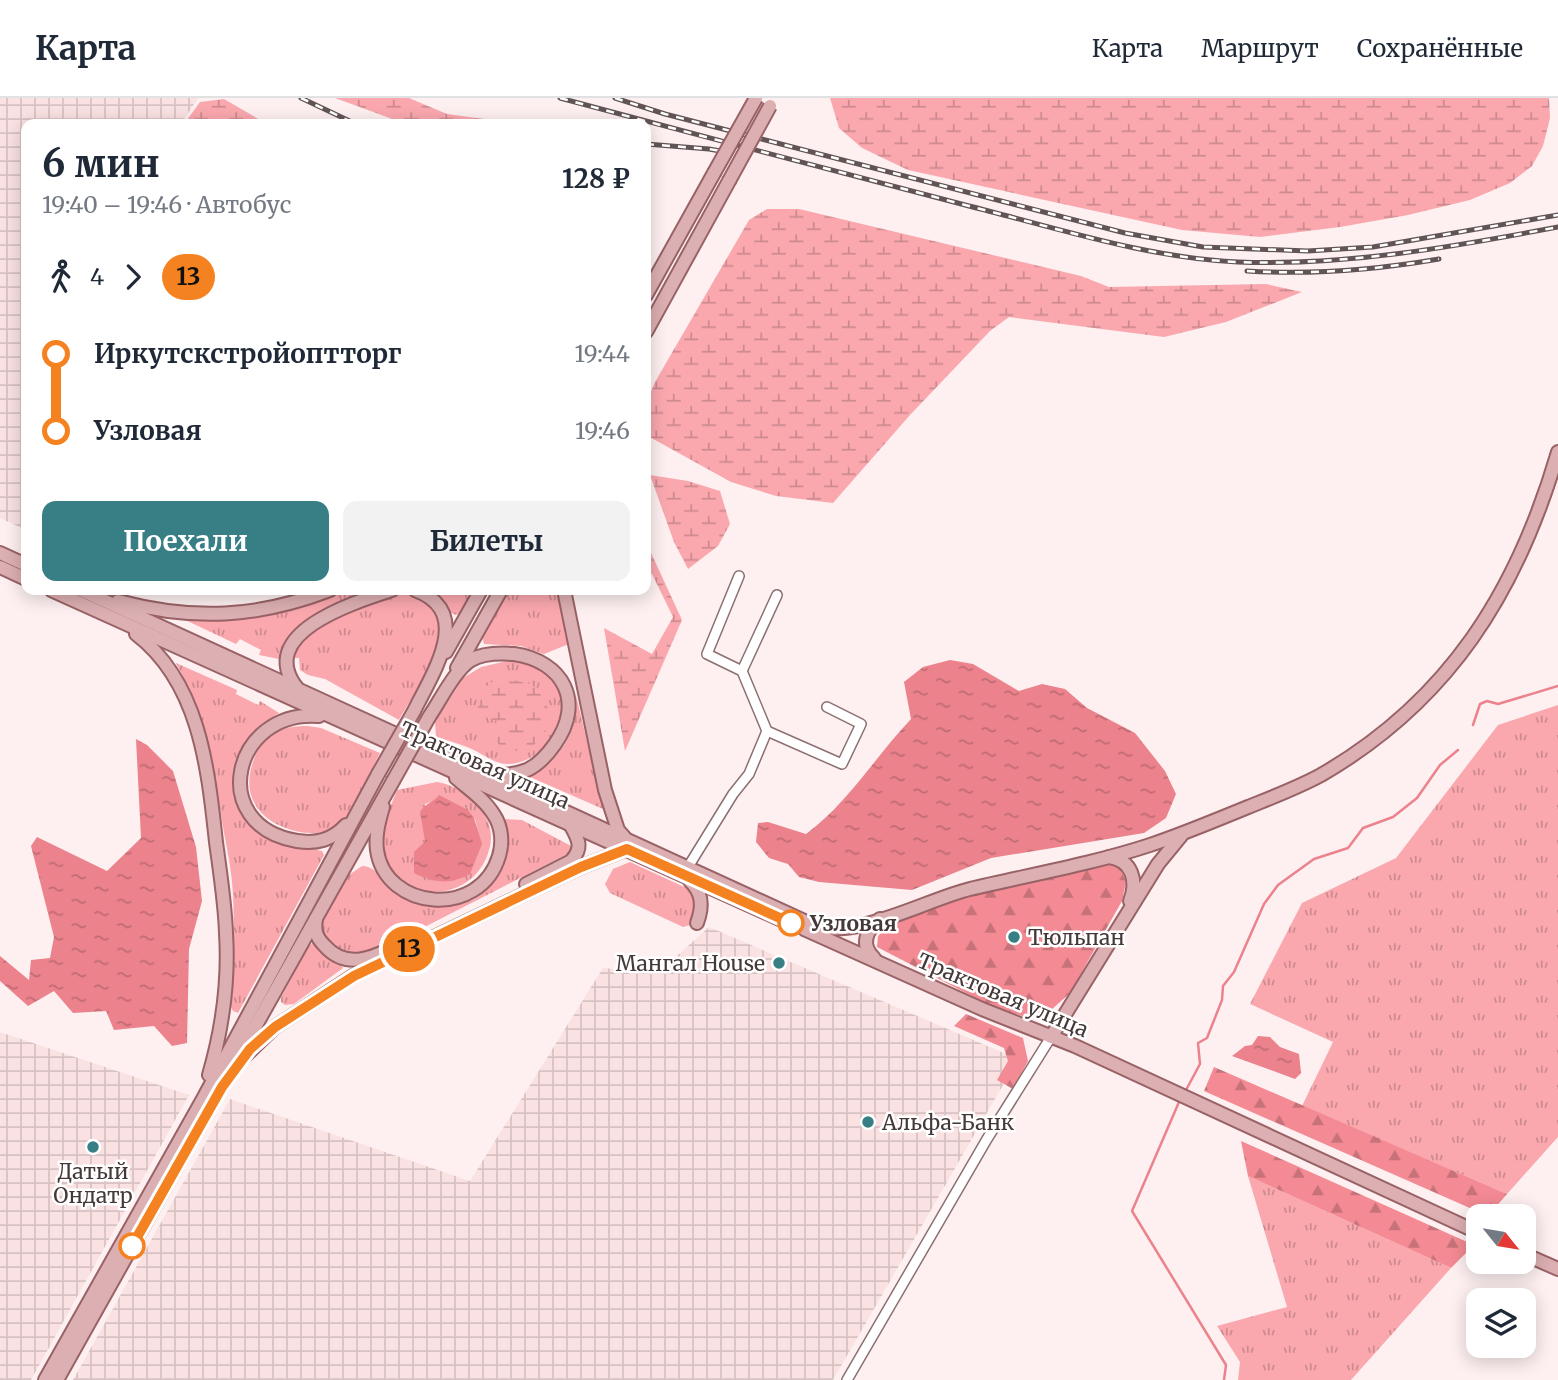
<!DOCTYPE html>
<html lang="ru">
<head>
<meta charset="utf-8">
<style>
  :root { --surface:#fff; --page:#f2f2f3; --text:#1f2937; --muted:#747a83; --line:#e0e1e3; --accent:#377f85 }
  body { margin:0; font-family:Merriweather,serif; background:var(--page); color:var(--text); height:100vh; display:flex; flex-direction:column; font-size:26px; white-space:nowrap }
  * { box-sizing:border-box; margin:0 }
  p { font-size:23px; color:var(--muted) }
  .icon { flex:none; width:38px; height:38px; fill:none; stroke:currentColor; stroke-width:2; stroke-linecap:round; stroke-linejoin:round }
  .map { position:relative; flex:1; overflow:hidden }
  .details { position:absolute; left:21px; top:21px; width:630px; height:476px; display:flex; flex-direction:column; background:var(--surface); border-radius:14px; box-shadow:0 4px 18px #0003 }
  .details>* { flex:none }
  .badge { padding:0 14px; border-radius:23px; font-size:24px; line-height:46px }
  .needle { width:46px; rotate:120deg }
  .controls { position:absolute; left:1466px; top:1106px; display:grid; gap:14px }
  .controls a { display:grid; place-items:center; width:70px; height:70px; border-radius:14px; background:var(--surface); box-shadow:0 4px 18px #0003; font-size:35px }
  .map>.badge { position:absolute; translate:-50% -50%; box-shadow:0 0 0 4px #fff }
  .legs { display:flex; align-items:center; gap:10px; height:77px; padding:0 21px; font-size:23px }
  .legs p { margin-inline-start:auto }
  .overview { display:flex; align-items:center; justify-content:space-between; height:119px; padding:0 21px }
  h1 { font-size:38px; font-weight:700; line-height:52px }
  .button { display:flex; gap:14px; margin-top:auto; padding:14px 21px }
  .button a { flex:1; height:80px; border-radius:14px; background:var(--accent); color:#fff; font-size:28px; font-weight:700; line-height:80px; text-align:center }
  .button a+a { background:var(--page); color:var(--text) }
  ul { padding:0 21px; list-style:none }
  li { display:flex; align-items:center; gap:24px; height:77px; font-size:26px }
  li i { display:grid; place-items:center; width:10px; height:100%; margin:0 9px; background:currentColor }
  li i::after { content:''; width:18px; height:18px; margin:-9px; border:5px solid; border-radius:50%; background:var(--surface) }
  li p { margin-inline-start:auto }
  li:first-child i { background:linear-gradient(#0000 50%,currentColor 0) }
  li:last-child i { background:linear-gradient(currentColor 50%,#0000 0) }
  header { display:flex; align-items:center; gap:42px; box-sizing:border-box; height:98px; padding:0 35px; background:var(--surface); border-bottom:2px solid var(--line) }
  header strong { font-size:33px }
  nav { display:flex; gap:38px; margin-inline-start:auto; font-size:24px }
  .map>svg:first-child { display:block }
</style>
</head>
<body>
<header>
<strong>Карта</strong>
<nav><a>Карта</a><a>Маршрут</a><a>Сохранённые</a></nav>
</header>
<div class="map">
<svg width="1558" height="1282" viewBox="0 0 1558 1282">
  <defs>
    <pattern id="industrial-grid" width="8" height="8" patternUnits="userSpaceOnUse" patternTransform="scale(1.75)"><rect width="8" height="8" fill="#fae1e2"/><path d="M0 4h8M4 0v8" fill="none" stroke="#d8c2c3"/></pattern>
    <pattern id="grass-tufts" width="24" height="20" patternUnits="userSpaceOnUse" patternTransform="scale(1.75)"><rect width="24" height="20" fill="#faa8ae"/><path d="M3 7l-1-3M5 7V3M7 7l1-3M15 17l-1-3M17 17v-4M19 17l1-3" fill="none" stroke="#cc8a8f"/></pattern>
    <pattern id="forest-firs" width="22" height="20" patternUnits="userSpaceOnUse" patternTransform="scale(1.75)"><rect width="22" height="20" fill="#f48a93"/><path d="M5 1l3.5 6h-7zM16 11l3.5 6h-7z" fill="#c77279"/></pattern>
    <pattern id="wetland-marsh" width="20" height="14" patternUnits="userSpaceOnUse" patternTransform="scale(1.75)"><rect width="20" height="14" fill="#faa8ae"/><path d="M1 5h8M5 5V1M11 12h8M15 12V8" fill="none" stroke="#cc8a8f"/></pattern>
    <pattern id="water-ripples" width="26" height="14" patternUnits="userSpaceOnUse" patternTransform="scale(1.75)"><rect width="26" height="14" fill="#eb828c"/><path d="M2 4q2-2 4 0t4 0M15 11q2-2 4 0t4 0" fill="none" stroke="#c06b73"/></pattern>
  </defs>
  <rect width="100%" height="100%" fill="#fef0f1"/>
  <g fill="url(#industrial-grid)">
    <polygon points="0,0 198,0 181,26 26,26 26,432 0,420"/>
    <polygon points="709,829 1018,961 833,1282 73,1282 230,1001 470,1083 603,870 658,875"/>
    <polygon points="0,934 189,997 31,1282 0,1282"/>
  </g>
  <g fill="url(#grass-tufts)" fill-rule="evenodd">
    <path d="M341,492H367C330,506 294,522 279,561L259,557L261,552L240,541L236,546L179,519C230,531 292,508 341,492Z"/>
    <polygon points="434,492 474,492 461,515 456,517 451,515"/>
    <polygon points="508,492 559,492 569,546 544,556 521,548 484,546 482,539 485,533"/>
    <path d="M411,494C471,523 421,583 399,622L325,581L308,577L300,572L299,560H294C304,528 340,517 368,506C382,501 396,494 411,494Z"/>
    <path d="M507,563C518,564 529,565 539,570C585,595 554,666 507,666C494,666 479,653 467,649C457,645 447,642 436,639L435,624L463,580L481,569Z"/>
    <path d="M176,565L237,592L236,596L258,607L260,603L279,615C270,621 259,626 252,635C236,656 230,687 242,711L296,747L322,753L324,757L238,915L233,913L231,909C232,872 235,834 233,797C232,772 226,747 222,723C213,663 205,619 176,565Z"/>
    <path d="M576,597L603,711L530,679C561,661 579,632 576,597Z"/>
    <polygon points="1558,607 1558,1039 1507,1096 1302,1008 1333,944 1250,906 1302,805 1396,760 1498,627"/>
    <path d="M308,628L321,630L380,655C371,672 356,708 344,722C334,734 315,737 300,734C265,727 241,704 252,667C255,656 262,642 272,636C282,629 296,628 308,628Z"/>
    <polygon points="439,645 501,669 487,668"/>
    <path d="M437,684C456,687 474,700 484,716C491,727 493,740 489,752C472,813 383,805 382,743C382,725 391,708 397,692ZM434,703L475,721C479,738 482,748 474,765L414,755L425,743V706Z"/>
    <path d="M504,721L522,722L573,749L567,756L370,857C350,861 336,850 322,838L321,825L346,779L362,768C379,768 388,792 404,799C430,813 481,814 494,779C497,771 498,761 499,753C502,743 505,731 504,721Z"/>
    <polygon points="630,764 693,793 698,810 690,827 683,829 610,795 605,786 613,771"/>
    <polygon points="314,844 340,865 343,870 294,906 285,907 281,904 281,900 308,849"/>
    <polygon points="1248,1078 1451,1170 1351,1282 1238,1282 1240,1264 1217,1228 1287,1209"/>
  </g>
  <g fill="url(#forest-firs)">
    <polygon points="1103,765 1120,769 1126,784 1122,803 1070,895 1050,913 1028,920 991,908 877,849 878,838 887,829 962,793"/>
    <polygon points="966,916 1023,940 1028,963 1013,991 997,982 1008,963 1004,950 954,928"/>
    <polygon points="1214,969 1507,1096 1488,1118 1204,993"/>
    <polygon points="1241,1043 1474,1147 1451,1170 1248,1078"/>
  </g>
  <g fill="url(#wetland-marsh)">
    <polygon points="335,0 409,0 447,16 484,21 485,26 458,26 435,23 425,26 406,26"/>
    <polygon points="830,0 1549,0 1550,20 1543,48 1532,68 1510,85 1470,102 1408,117 1340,129 1260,139 1182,132 908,72 862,50 839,30"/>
    <polygon points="224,1 267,26 184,26 200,4"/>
    <polygon points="767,111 799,111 1081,178 1109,189 1266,186 1302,194 1226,224 1164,239 1009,219 990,233 910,317 833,405 776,398 731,384 646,337 646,305 655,284 749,122"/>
    <polygon points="650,377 688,383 720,393 730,426 718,448 688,471 674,444"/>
    <polygon points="646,444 682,522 625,653 604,530 652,556 673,519 652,476 646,476"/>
    <path d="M498,579L531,586L546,599L550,627L538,643L525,655C501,648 490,651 499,624L478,616V596Z"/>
  </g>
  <g fill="url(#water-ripples)">
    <path d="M950,562L973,566L1019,593L1042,586L1065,591L1087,610L1135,635L1165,673L1176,696L1166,720L1144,735L991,760L912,792L819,784L799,779L788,766L769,760L756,744L758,725L768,724L806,736C848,705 875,659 911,621L904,584L923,569Z"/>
    <polygon points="136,641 147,647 173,673 196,749 202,803 189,851 187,945 172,948 154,928 114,932 106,913 73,915 54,893 28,908 0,883 0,858 29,882 31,862 50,860 54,839 31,748 37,739 107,773 141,740"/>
    <path d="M439,697L468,712L474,720L482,746L470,776C451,787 434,785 414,775V754L425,743L420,714C425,705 433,705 439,697Z"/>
    <polygon points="1258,938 1270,939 1280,949 1299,956 1301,975 1295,981 1232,958 1245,948 1252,947"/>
  </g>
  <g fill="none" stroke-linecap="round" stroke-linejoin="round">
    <g stroke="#eb828c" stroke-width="2.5">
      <polyline points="1473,627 1480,606 1487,603 1498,606 1558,588"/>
      <polyline points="1186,992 1200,966 1198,945 1207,940 1222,902 1223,888 1234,874 1264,806 1278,787 1314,761 1348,750 1363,730 1393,719 1417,700 1440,667 1458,652"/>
      <polyline points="1179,1004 1132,1113 1226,1267 1224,1282"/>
    </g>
    <g stroke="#8c7071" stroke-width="12">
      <g id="minor">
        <polyline points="742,573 777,497"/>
        <polyline points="767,633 842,666 861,626 827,609"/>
        <polyline points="688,769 733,696 749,676 767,633 742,573 707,556 739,478"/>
        <polyline points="847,1282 987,1041 1051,939"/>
      </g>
    </g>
    <g stroke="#986266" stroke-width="16">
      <g id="major">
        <polyline points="646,197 714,75"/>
        <polyline points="646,234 729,83"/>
        <polyline points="0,455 26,467"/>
        <polyline points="0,469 26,481"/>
        <polyline points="51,492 784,823"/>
        <path d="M81,492L813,827C854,843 928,801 970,791C1029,777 1092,766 1150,747C1183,736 1216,722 1248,709C1273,699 1297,690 1321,677C1449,603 1517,494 1558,354"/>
        <polyline points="564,492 605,692 618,732 625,740"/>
        <path d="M118,503C194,523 257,520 330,492"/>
        <path d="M136,536C200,585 208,671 216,744C220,774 225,805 226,835C229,882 222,932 209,977"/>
        <polyline points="446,554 481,492"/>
        <polyline points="457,570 501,492"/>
        <path d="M297,590C254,535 355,504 392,492"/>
        <path d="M414,613C432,576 475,514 415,492"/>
        <path d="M319,618C232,611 206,728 297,743C317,746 332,742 346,727"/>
        <path d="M429,619C440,603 455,572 471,562C483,555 500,555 514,556C563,563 585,604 555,646C548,656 538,667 527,672C515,677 503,677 490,677"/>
        <path d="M383,709C379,723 375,737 377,752C385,812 480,822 499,758C503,745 502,729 494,717C485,702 469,691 456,680"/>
        <path d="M1109,759C1132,762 1138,783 1130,803"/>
        <path d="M690,783C703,795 703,809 697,825"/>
        <path d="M526,786L571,763C584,749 578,741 570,726"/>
        <path d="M316,821C314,832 316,839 324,847C348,875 378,857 405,844"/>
        <polyline points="804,831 982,911 1075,948 1479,1135"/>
        <path d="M874,860C860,847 866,832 880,821"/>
        <polyline points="1051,939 1158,766 1181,738"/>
        <polyline points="245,958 275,929 353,878 581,769 627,751"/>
        <polyline points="1524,1156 1558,1171"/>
        <polyline points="45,1282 203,1001 378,676"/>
        <polyline points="57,1282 393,683"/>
      </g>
    </g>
    <use href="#minor" stroke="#fff" stroke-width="9"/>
    <use href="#major" stroke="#dcafb2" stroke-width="12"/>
    <g stroke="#615455" stroke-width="5">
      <g id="rail">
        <polyline points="301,0 356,26"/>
        <path d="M560,0C696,37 833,72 969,108C1057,130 1147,160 1238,164C1346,168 1452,149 1558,129"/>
        <polyline points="615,0 665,16 1125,135 1203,149 1308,153 1373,149 1558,117"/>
        <polyline points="646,46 709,51 726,54"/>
        <path d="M1247,173C1311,177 1375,172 1439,161"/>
      </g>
    </g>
    <use href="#rail" stroke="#fff" stroke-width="2.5" stroke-dasharray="8" stroke-linecap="butt"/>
    <g stroke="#986266" stroke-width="16" stroke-linecap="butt">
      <g id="major-bridge">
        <polyline points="714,75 756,0"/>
        <polyline points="729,83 770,8"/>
        <polyline points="378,676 414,613"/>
        <polyline points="393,683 429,619"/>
      </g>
    </g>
    <use href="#major-bridge" stroke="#dcafb2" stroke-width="12"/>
  </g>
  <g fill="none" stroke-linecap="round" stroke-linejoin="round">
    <g stroke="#fff" stroke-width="16">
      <polyline id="line-1" points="132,1148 222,989 250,951 275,929 354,878 581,769 627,751 791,825"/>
    </g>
    <use href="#line-1" stroke="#f58220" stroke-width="10"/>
  </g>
  <g fill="#fff" stroke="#f58220" stroke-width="3.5">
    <circle cx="791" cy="825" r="12"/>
    <circle cx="132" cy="1148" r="12"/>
  </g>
  <g fill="#377f85" stroke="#fff" stroke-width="2.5">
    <circle cx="1014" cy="839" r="7"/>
    <circle cx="779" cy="865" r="7"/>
    <circle cx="868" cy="1024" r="7"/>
    <circle cx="93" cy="1049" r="7"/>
  </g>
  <g text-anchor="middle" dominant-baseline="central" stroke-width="5" stroke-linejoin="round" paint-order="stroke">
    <g font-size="21" fill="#453839" stroke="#fff">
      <text transform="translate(485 667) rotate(24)">Трактовая улица</text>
      <text transform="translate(1003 897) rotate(23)">Трактовая улица</text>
    </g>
    <g font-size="21" font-weight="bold" fill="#453839" stroke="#fff" text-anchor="start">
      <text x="810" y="825">Узловая</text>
    </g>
    <g font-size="21" fill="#453839" stroke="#fff" text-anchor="start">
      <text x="1028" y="839">Тюльпан</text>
      <text x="765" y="865" text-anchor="end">Мангал House</text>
      <text x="882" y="1024">Альфа-Банк</text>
      <text x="93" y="1073" text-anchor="middle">Датый<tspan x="93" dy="24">Ондатр</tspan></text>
    </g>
  </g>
</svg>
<div class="controls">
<a><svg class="needle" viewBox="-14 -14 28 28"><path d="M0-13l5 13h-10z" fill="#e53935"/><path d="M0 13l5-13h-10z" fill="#747a83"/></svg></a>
<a><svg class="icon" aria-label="layers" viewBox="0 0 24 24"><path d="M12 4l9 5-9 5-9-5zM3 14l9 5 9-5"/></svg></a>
</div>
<b class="badge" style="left:409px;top:851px;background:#f58220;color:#111">13</b>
<section class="details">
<div class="overview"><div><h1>6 мин</h1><p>19:40 – 19:46 · Автобус</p></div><b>128 ₽</b></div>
<div class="legs"><svg class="icon" aria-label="walk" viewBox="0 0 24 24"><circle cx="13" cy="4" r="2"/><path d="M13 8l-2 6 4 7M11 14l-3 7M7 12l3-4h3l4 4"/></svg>4<svg class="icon" aria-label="forward" viewBox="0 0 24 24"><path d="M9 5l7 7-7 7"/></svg><b class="badge" style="background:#f58220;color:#111">13</b></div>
<ul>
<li><i style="color:#f58220"></i><b>Иркутскстройоптторг</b><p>19:44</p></li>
<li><i style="color:#f58220"></i><b>Узловая</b><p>19:46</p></li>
</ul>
<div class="button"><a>Поехали</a><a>Билеты</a></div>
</section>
</div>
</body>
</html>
